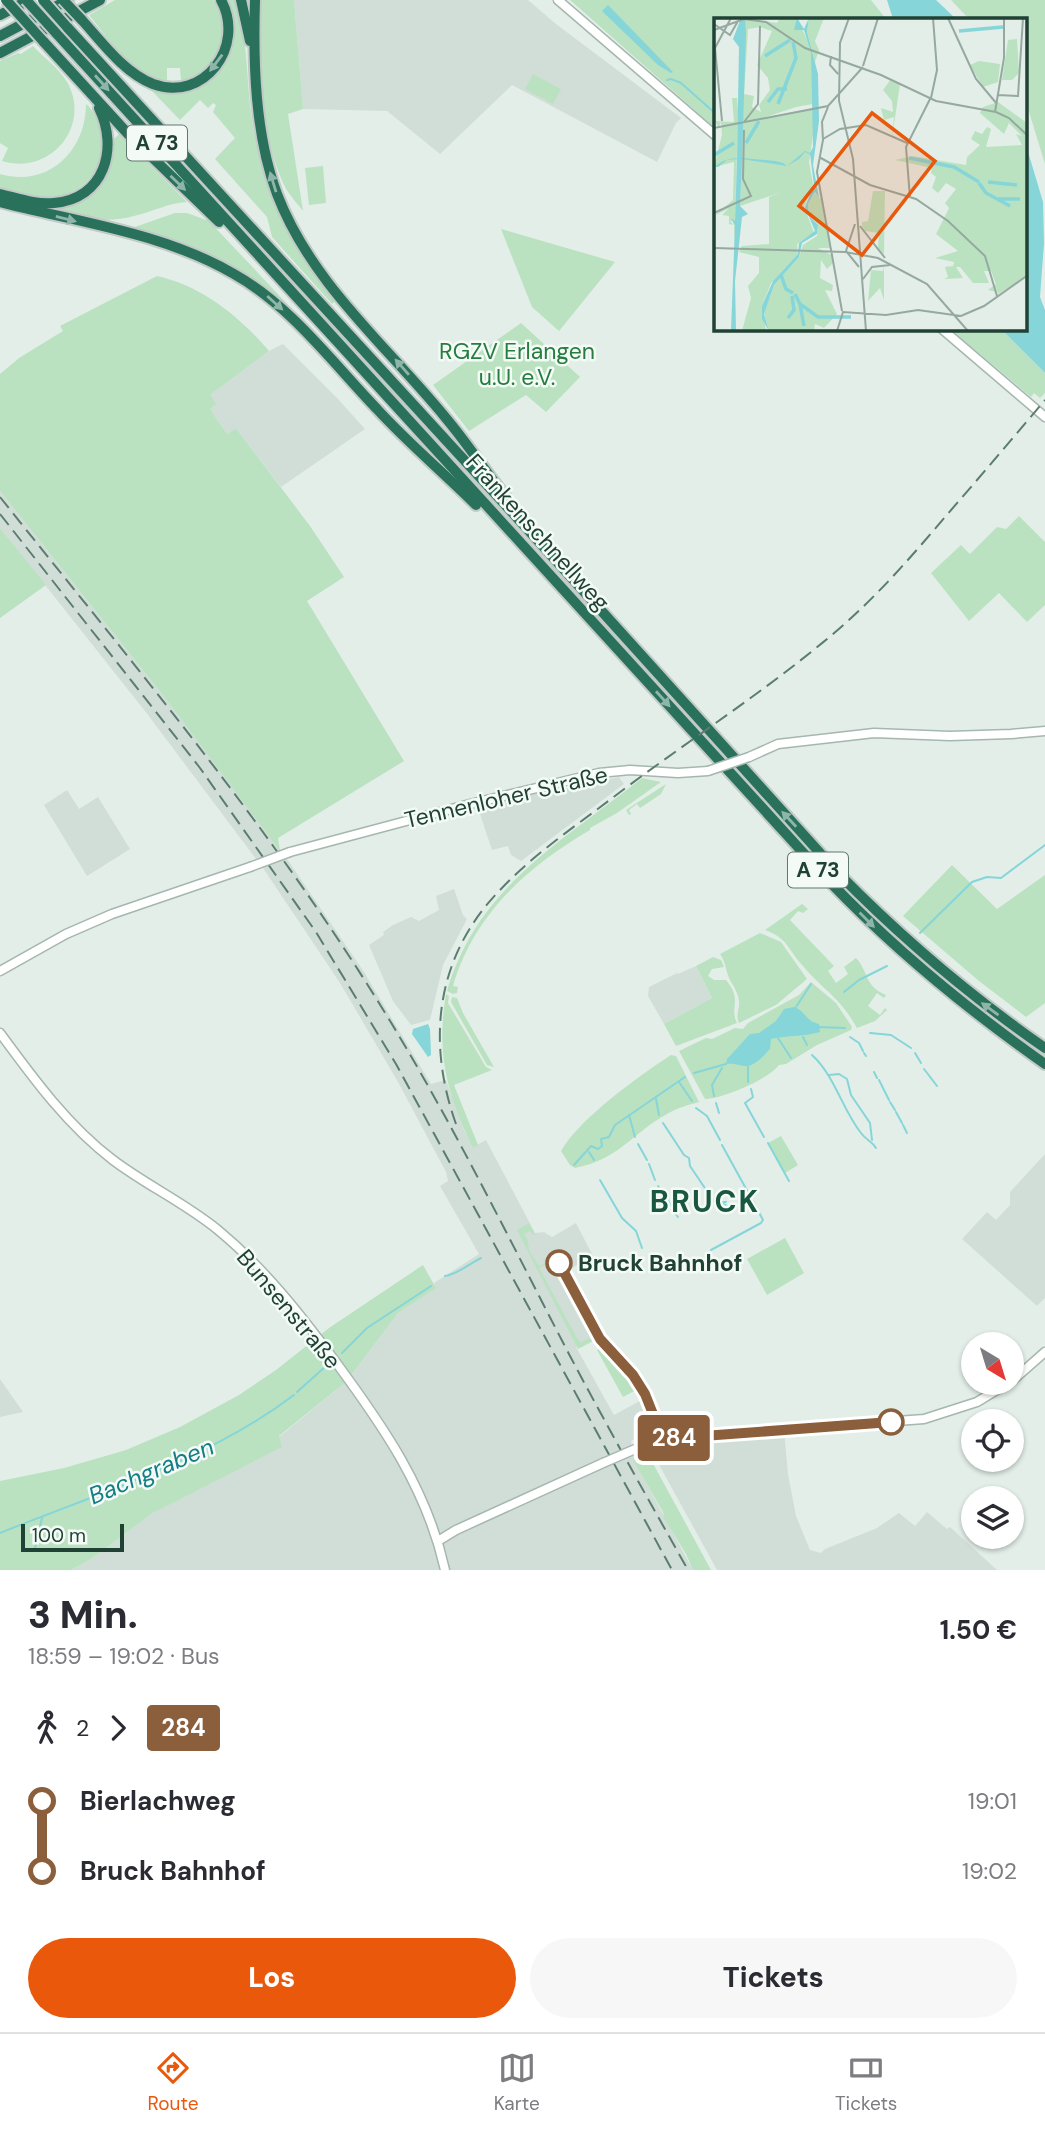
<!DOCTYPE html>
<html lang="de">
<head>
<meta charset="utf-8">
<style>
  :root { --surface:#fff; --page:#f7f7f7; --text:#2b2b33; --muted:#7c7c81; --line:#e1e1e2; --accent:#ea580c }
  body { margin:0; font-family:"DM Sans",sans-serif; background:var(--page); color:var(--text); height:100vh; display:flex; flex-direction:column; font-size:26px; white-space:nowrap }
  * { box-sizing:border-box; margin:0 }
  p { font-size:23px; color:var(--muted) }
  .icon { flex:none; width:38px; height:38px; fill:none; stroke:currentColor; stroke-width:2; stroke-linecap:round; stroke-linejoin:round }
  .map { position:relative; height:1570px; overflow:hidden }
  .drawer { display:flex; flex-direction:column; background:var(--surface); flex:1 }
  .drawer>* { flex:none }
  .badge { padding:0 14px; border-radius:5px; font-size:24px; line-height:46px }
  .needle { width:46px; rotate:142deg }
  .tools { position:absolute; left:961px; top:1332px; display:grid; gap:14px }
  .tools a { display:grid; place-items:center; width:63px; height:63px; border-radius:50%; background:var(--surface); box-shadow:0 2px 5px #0004; font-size:35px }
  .scale { position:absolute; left:21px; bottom:18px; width:103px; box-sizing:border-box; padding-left:7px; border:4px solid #204235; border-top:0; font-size:19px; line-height:24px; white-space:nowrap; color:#204235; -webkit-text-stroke:5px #f4faf6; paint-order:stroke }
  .map>.badge { position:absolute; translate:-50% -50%; box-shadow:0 0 0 4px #fff }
  .legs { display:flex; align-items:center; gap:10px; height:77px; padding:0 28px; font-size:23px }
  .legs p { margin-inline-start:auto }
  .head { display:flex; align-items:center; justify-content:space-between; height:119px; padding:0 28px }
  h1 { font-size:38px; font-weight:800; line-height:52px }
  .primary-button { display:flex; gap:14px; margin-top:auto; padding:14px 28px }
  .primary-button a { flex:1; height:80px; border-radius:42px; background:var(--accent); color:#fff; font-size:28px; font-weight:800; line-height:80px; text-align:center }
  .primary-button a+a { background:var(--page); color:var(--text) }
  ul { padding:0 28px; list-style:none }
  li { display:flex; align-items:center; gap:24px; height:70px; font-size:26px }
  li i { display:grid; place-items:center; width:10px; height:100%; margin:0 9px; background:currentColor }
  li i::after { content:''; width:18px; height:18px; margin:-9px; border:5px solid; border-radius:50%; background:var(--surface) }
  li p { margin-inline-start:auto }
  li:first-child i { background:linear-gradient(#0000 50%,currentColor 0) }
  li:last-child i { background:linear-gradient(currentColor 50%,#0000 0) }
  .menu { display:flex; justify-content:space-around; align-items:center; height:98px; border-top:2px solid var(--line); background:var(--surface); font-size:19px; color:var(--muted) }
  .menu a { display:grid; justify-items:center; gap:4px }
  .menu .selected { color:var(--accent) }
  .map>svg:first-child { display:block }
</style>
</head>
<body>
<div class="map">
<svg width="1045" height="1570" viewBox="0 0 1045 1570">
  <rect width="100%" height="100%" fill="#e3eee8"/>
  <g fill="#d1ded7">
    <polygon points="294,0 528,0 556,24 681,118 676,123 657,162 512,85 440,154 387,111 303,109"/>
    <polygon points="283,344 337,398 365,429 281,487 236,428 227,434 210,409 210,395 269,351"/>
    <polygon points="0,491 166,699 287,859 364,972 431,1084 446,1080 464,1130 473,1147 486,1140 535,1233 544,1232 552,1237 576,1223 593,1256 565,1272 599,1335 576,1347 614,1415 647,1397 657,1416 663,1440 784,1430 788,1474 796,1516 810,1550 821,1553 825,1549 877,1528 899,1513 915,1526 927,1512 947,1529 950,1527 997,1570 717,1570 652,1452 645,1454 637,1437 631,1441 635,1462 693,1570 71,1570 91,1559 153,1513 198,1489 279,1437 346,1382 398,1313 435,1288 434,1283 479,1254 440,1186 448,1181 446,1172 398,1082 340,983 263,868 262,864 256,859 148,715 0,528"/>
    <polygon points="619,777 624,784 521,861 511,855 508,846 492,850 478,808 533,794 545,793"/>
    <polygon points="67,790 79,809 98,797 130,849 87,876 44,805"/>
    <polygon points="454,889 463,915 467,919 443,965 430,1020 411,1025 393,1001 369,945 384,935 383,932 393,925 411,917 419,921 439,910 436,896"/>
    <polygon points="696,966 712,998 664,1024 648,996 649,987 677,973 678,974"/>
    <polygon points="1045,1154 1045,1298 1037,1306 962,1239 987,1212 996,1220 1010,1205 1010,1192"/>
    <polygon points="0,1379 23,1412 0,1417"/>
  </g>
  <g fill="#bae2c0">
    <path d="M115,0H213C234,33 217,71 181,81L180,68H167V82C131,74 111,42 89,15Z"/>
    <path d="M226,0H235C248,36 246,74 251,112C260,183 290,246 335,301L332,304L272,237L267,217L215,159L235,138L213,112L216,105L213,103L208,108L200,100L180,120L151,90C173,93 178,91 197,80C204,76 215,73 221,67C238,50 235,19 226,0Z"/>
    <path d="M259,0H294L303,109L288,114L303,211C297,203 289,195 284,185C259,132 261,58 259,0Z"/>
    <polygon points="570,0 871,0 886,19 716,19 716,129"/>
    <polygon points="951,0 1045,0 1045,164 1026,102 1026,19 969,19"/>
    <path d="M33,46C44,58 59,68 67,82C92,125 51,176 2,161L8,148L0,143V61L18,53L21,54Z"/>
    <polygon points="533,74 561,89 553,104 525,89"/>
    <path d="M86,104C90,107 92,110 95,116C112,146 98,185 64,195C43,201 21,193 0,188V174C47,188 86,152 86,104Z"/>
    <path d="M119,134L187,202C168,203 152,212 134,216C102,225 79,216 48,208C86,206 113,176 114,139Z"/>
    <polygon points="323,166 326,203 309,205 305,168"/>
    <path d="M175,213H187L209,221L291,308C237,267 195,245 129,229Z"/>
    <polygon points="501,229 615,262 559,331 532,307"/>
    <path d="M157,276C202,286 239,316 269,351L210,395L216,404L210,409L227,434L236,428L310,526L344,577L307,601L404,761L278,838L280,851L166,699L0,491V374L19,358L63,331L60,326Z"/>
    <polygon points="521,323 580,377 546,412 526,395 469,431 433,385"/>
    <polygon points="950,329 1001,329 1045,373 1045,393 1040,398 1034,393 1031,397"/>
    <polygon points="1019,516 1045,542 1045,605 1027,622 999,593 969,621 931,573 961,545 970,554 997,527 1006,529"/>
    <polygon points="0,528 46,585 0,618"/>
    <path d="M642,778L661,782L617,813L590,828V830C527,867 474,914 453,986L458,987L457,993L453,994L447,991C478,886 562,842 642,778Z"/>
    <polygon points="666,784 661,794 640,808 637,804 629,810 631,814 629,815 626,810"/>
    <polygon points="952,865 997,909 1045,875 1045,1003 1026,1017 979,981 903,916"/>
    <path d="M802,904L808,909L803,913L798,911L790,920L834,966L828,971L836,983L848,974L844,967L856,958C869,972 864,986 886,995L884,998L877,993L868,1006L880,1015L885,1008L887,1010L875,1021L857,1028C840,997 824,991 803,966C788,950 788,938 765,930Z"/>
    <path d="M760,933L781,942L807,979L776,1005L739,1023C735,1013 740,1010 739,1001C738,993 734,987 730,980C725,970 727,965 720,954Z"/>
    <path d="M713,957L721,960L724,967L712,969L708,976L714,980H726C743,1000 729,1007 737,1023L676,1046L664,1024L712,998L696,966Z"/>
    <path d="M811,982L836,1003L852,1027L851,1030L817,1045L786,1064L779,1065C769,1079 722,1099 705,1099L679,1051L706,1038L712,1039L735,1028L743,1029L748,1023L799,995Z"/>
    <path d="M446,994L449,996L448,1003L486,1067L492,1070L454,1085L478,1145L473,1148C447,1095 436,1053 446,994Z"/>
    <polygon points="452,997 457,998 463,1013 494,1067 487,1065 451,1002"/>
    <path d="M671,1055L676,1056L699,1102C688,1105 677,1108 667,1114C632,1133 620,1159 575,1168L570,1165L561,1151C580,1118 639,1076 671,1055Z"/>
    <polygon points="781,1136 798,1165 785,1173 768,1143"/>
    <polygon points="529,1223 535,1234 533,1235 530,1231 524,1234 528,1241 529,1251 539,1266 545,1263 542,1259 554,1266 552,1267 549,1262 539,1268 577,1338 581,1342 590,1338 587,1333 590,1332 595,1340 578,1349 517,1230"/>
    <polygon points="785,1238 804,1273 767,1295 747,1259"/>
    <polygon points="423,1265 436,1288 398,1313 346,1382 279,1436 282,1447 153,1513 91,1559 71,1570 0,1570 0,1481 64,1468 126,1450 180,1427 239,1395 276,1370 329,1328"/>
    <polygon points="601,1348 625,1373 636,1390 623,1397 597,1350"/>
    <polygon points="647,1454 650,1458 711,1570 693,1570 686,1554 664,1518 663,1512 633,1460"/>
  </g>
  <g fill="#85d5d9">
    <polygon points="887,0 936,0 956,19 893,19"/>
    <polygon points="608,5 673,72 671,73 658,65 602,11"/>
    <polygon points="1026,145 1043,202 1044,243 1040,297 1045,310 1045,373 1001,329 1026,329"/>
    <path d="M794,1007C806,1011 805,1021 819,1024L820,1032C803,1037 789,1035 771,1039L770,1049C764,1055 755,1067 745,1066C737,1065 734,1063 726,1064L727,1059L750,1034L759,1033L776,1021L784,1009Z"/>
    <polygon points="428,1024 430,1029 431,1055 428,1057 412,1034 413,1029"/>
  </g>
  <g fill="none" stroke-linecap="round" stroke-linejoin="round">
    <g stroke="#85d5d9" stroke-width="2">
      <polyline points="667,80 671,79 681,83 716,114"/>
      <polyline points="920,933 972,882 987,877 1001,878 1045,845"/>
      <polyline points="844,992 859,980 887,966"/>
      <polyline points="796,1007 811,984"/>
      <polyline points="818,1027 845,1028"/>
      <polyline points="870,1033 891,1035 911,1048"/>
      <polyline points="803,1037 807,1045"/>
      <polyline points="850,1037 859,1043 863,1051"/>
      <polyline points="778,1038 791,1058"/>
      <polyline points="864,1053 866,1056"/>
      <polyline points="915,1053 921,1063"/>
      <path d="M812,1055C835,1076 842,1109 861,1133C866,1140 872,1141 876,1148"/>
      <polyline points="924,1069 937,1086"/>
      <polyline points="874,1072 877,1078"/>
      <polyline points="694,1073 726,1064"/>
      <polyline points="829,1075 839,1074 847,1079 851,1095 870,1123 872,1140"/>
      <polyline points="879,1080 889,1100"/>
      <polyline points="679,1082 692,1101"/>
      <polyline points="748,1082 748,1066"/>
      <polyline points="751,1089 753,1097 745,1103 764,1137"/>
      <polyline points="714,1096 712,1085 722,1068"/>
      <polyline points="656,1099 659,1115"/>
      <polyline points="890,1102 895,1110"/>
      <polyline points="716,1103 719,1113"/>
      <polyline points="696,1108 707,1116 720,1140"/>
      <polyline points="896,1112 902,1123"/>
      <polyline points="629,1115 635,1137"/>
      <polyline points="663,1123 684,1155 689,1158 690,1166 715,1203"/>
      <polyline points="903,1125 907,1133"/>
      <polyline points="768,1143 789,1181"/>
      <polyline points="638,1144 647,1160"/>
      <polyline points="722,1145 750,1196"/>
      <polyline points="589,1152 594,1160"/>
      <polyline points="649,1164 655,1180"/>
      <polyline points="574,1165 591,1146 598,1149 602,1146 601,1139 609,1137 615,1125 685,1077"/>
      <polyline points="600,1180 622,1218 636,1231 642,1248"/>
      <polyline points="658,1186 673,1208"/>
      <polyline points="718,1202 726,1202"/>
      <polyline points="721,1203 729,1207"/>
      <polyline points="674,1212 678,1217"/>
      <polyline points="711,1250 761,1223 763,1220 753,1201"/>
      <path d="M445,1276C458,1274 469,1264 481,1258"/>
      <polyline points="342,1353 367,1328 431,1286"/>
      <polyline points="297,1392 326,1366"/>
      <path d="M0,1533C99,1493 208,1460 294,1395"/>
      <polyline points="35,1548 42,1518"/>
    </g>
    <g stroke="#a5b7af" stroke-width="11">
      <g id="tertiary">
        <polyline points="558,0 716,136"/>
        <polyline points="942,329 1045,417"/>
        <polyline points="749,757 778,744 874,733 950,736 1011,734 1045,731"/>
        <polyline points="290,852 470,804 599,773 630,770 678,773 708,771"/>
        <polyline points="0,971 66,934 112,914 250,867"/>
        <path d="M0,1033C33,1078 68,1126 113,1160C146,1185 185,1203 218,1230C264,1268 300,1314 335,1361C383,1426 427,1489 445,1570"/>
        <polyline points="1012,1381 1045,1352"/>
        <polyline points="640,1447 663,1439 681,1437 924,1419 977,1402 1010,1382"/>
        <polyline points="438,1541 456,1530 603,1463"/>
      </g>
    </g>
    <g stroke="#c1cac6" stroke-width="14">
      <g id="motorway">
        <polyline points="241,0 250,41"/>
        <path d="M255,0C253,63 255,135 277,194C311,283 386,345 445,417C467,443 485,471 506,497"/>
        <polyline points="0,15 29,0"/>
        <path d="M81,19C102,42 123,72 153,84C204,103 246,46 221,0"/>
        <path d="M67,27L532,534L839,874C904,940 970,996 1045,1048"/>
        <path d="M56,33L829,881C895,950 967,1009 1045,1064"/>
        <polyline points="0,36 68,0"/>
        <polyline points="43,41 129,135 219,222"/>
        <polyline points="0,53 100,0"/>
        <path d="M0,194C17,198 36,205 54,203C104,199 119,149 99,108"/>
        <path d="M0,202C78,222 164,233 234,274C291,306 332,362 377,409C408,443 444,473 476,505"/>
      </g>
    </g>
    <use href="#tertiary" stroke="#fff" stroke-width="8"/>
    <use href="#motorway" stroke="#29715b" stroke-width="10"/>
    <g stroke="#5b7d70" stroke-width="2" stroke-dasharray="14 7" stroke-linecap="butt">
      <path d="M0,497C129,659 264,819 374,995C447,1111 507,1235 570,1356C608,1428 648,1499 688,1570"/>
      <polyline points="0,514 200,768 316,932 396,1064 672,1570"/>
      <path d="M456,1124C426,1040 436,955 501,889C533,855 574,827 611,799C687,741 768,690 840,628C879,594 912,556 945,517C979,478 1012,439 1045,400"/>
    </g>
    <g stroke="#a5b7af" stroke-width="11" stroke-linecap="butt">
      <g id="tertiary-bridge">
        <polyline points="708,771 749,757"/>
        <polyline points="250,867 290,852"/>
        <polyline points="603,1463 640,1447"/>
      </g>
    </g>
    <g stroke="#c1cac6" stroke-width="14" stroke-linecap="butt">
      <g id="motorway-bridge">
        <polyline points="6,0 43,41"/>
        <polyline points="26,0 56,33"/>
        <polyline points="43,0 67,27"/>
        <polyline points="63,0 81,19"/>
      </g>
    </g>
    <use href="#tertiary-bridge" stroke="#fff" stroke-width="8"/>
    <use href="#motorway-bridge" stroke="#29715b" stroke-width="10"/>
  </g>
  <defs><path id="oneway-solid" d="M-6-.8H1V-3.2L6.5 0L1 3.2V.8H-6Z" transform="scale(1.75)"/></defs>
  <g fill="#8eb6a8">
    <use href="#oneway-solid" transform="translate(216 63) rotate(127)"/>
    <use href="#oneway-solid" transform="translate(102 83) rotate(48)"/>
    <use href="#oneway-solid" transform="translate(273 182) rotate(-107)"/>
    <use href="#oneway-solid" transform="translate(178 183) rotate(44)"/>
    <use href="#oneway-solid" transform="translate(66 219) rotate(14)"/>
    <use href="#oneway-solid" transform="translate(275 303) rotate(42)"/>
    <use href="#oneway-solid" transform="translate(402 367) rotate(-131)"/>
    <use href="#oneway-solid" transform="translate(663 699) rotate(48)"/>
    <use href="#oneway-solid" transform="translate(789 819) rotate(-133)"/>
    <use href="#oneway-solid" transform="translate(867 920) rotate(45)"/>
    <use href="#oneway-solid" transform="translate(990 1009) rotate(-144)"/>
  </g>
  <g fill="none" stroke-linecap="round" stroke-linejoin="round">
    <g stroke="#fff" stroke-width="16">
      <polyline id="line-1" points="559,1263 600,1339 633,1375 645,1394 663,1439 891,1422"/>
    </g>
    <use href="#line-1" stroke="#8b5e3c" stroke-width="10"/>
  </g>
  <g fill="#fff" stroke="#8b5e3c" stroke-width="3.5">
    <circle cx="559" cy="1263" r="12"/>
    <circle cx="891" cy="1422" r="12"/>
  </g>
  <g text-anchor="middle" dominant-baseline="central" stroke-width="5" stroke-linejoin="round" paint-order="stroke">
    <g fill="#f4faf6" stroke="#60796f" stroke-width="2">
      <rect x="127" y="125.5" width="60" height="35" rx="5"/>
      <rect x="788" y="852.5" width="60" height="35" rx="5"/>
    </g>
    <g font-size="21" font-weight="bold" fill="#204235">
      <text x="157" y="143">A 73</text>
      <text x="818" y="870">A 73</text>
    </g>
    <g font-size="23" fill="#267d3f" stroke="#f4faf6">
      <text x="517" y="351">RGZV Erlangen<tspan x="517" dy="26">u.U. e.V.</tspan></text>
    </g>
    <g font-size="23" fill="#204235" stroke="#f4faf6">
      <text transform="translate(538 532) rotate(48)">Frankenschnellweg</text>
      <text transform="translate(506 797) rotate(-13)">Tennenloher Straße</text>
      <text transform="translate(289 1309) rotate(50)">Bunsenstraße</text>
    </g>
    <g font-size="23" font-weight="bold" fill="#204235" stroke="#f4faf6" text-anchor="start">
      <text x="578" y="1263">Bruck Bahnhof</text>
    </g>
    <g font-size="24" font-style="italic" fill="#137e85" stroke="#f4faf6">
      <text transform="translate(151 1471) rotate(-23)">Bachgraben</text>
    </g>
    <g font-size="30" font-weight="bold" letter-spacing="2" fill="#1a5741" stroke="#f4faf6">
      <text x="705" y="1201">BRUCK</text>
    </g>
  </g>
  <g transform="translate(714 18)">
    <rect width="313" height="313" fill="#e3eee8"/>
    <path d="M31,0L63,5L66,0H83L97,30L100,54L99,86L82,89L49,100L99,90L101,103L95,144L99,166L90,188L100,215L83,226L84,236L57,265L48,288L52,313H28L37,280L34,268L45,255V239L25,234L28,228L55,226V179L68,174L26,188ZM46,9L58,13L43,47L54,60L56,72L45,87L47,94L38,89L40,78L30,76L34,11ZM95,0H110L101,23L105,32L101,44L93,14ZM303,21L305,55L298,62H288L294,22ZM265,43L286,46L284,64L269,69L256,47ZM25,59L21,203H16L21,208L20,229V207L15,206V198L8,197L15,190L0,198L19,182L20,144L0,149L8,117L7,104L5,109L0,103L20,104L18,80H23L24,91ZM177,61L186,66L178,120L180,99L170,102L167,90L179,94L178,83L169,72ZM284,84L313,105V258L284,276L282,267L283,274L274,272L282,266L277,253H270L275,265H259L246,249H242L249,260L230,261L234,259L231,249L239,248L240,244L221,240L244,233L222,216L235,190L231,185L242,171L232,165L224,175L218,170L222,159L217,155L218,150L181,142L198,138L252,147L253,139L266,127L257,121L261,113L268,116L273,109L277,111L272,129L308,127L302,116L308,118L295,105L290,116L266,95L269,89ZM104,165L117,230H104L117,237L119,245L113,251L107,242L106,260L119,267L118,273L111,272L123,296L110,310L101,306L100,313H55L50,295L60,267L85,239L89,227L103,218L104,207L95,198L94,186L101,175L106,181ZM159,173H171L170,236L164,231L165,215L151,213L148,208V204L154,203ZM170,247V282L166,270L154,283L157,252L169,253Z" fill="#bae2c0" fill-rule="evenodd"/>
    <path d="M27,0H31L32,15L28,140L61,143L69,145L73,148L91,133L96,135L99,129L97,34L90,12H80L83,0L90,11L95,0L93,14L104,56L105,103L99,147L105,180L101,174L94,186L95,198L104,207L103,216L88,225L85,239L60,267L50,296L55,313L48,301V288L59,263L84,236L85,225L101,213L91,189L100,167L96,136L91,134L85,141L73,148L28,141L26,188L34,196L28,199L21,263L22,313H17L21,208L17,200L21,203L23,141L13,142L4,149H0L9,143L16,141L23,140L25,29L19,21Z" fill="#85d5d9"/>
    <path fill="none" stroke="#85d5d9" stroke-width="3.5" d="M245,13L289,9M51,38L76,22M54,84L64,71H73M64,86L82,40L79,24M32,125L45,103M0,137L20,125M195,140L240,149L265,164M274,164L303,167M265,165L272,175L296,188M284,181H306M67,257L72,271L79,275M81,276L86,286L104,299H137M86,286L90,308M74,300L80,292L78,278"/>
    <path fill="none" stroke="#95a9a0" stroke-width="2" d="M135,0L126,25L125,83L139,141L152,313M234,0L262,61L283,86M0,6L16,17L24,3M0,12L30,1L52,4L91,30L167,57L222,83L282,94M117,38L116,47L124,56M149,48L164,0M284,77L304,78L309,0M217,80L223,52L219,0M114,89L108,104L109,122L103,154L128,293M281,94L290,40V0M282,94L295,100L314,118M8,103L1,30L17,0M30,104L44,86L46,8M0,110L114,88L149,49M109,121L126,111L152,107L193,125M105,139L156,167L202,181L234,203L271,238L283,278M196,180L192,129L216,81M0,195L37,178L29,161L30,112M141,206L132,233L145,249M146,208L171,240M0,230L131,234L164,240L213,266L254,313M149,261L158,249L176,247M123,313L129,294L172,297L204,292L247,298L270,288L314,257"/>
    <path fill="#e8590c" fill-opacity="0.15" stroke="#e8590c" stroke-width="3.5" d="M158,95L221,143L148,237L85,188Z"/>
    <rect width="313" height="313" fill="none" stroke="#204235" stroke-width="3.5"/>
  </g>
</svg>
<div class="tools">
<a><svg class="needle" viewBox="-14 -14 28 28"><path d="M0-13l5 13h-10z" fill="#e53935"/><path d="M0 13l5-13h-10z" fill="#7c7c81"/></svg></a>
<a><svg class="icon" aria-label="locate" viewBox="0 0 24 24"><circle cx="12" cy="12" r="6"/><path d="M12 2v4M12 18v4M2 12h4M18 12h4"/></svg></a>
<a><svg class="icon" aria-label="layers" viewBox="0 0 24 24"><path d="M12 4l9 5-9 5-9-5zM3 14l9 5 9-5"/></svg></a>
</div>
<div class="scale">100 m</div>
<b class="badge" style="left:674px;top:1438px;background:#8b5e3c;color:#fff">284</b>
</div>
<section class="drawer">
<div class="head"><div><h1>3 Min.</h1><p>18:59 – 19:02 · Bus</p></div><b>1.50 €</b></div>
<div class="legs"><svg class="icon" aria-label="walk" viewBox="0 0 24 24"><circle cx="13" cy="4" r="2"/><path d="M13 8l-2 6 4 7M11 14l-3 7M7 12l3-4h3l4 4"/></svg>2<svg class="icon" aria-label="forward" viewBox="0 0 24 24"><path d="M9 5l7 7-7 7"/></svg><b class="badge" style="background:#8b5e3c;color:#fff">284</b></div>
<ul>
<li><i style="color:#8b5e3c"></i><b>Bierlachweg</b><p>19:01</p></li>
<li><i style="color:#8b5e3c"></i><b>Bruck Bahnhof</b><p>19:02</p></li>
</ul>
<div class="primary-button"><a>Los</a><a>Tickets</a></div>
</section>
<nav class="menu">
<a class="selected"><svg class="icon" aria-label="directions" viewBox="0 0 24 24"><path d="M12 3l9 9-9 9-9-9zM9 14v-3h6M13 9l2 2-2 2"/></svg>Route</a>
<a><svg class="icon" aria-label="map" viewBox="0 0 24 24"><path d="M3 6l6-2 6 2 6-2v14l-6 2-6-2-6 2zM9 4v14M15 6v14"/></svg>Karte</a>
<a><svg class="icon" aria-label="tickets" viewBox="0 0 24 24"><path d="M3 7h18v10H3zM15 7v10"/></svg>Tickets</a>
</nav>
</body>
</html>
